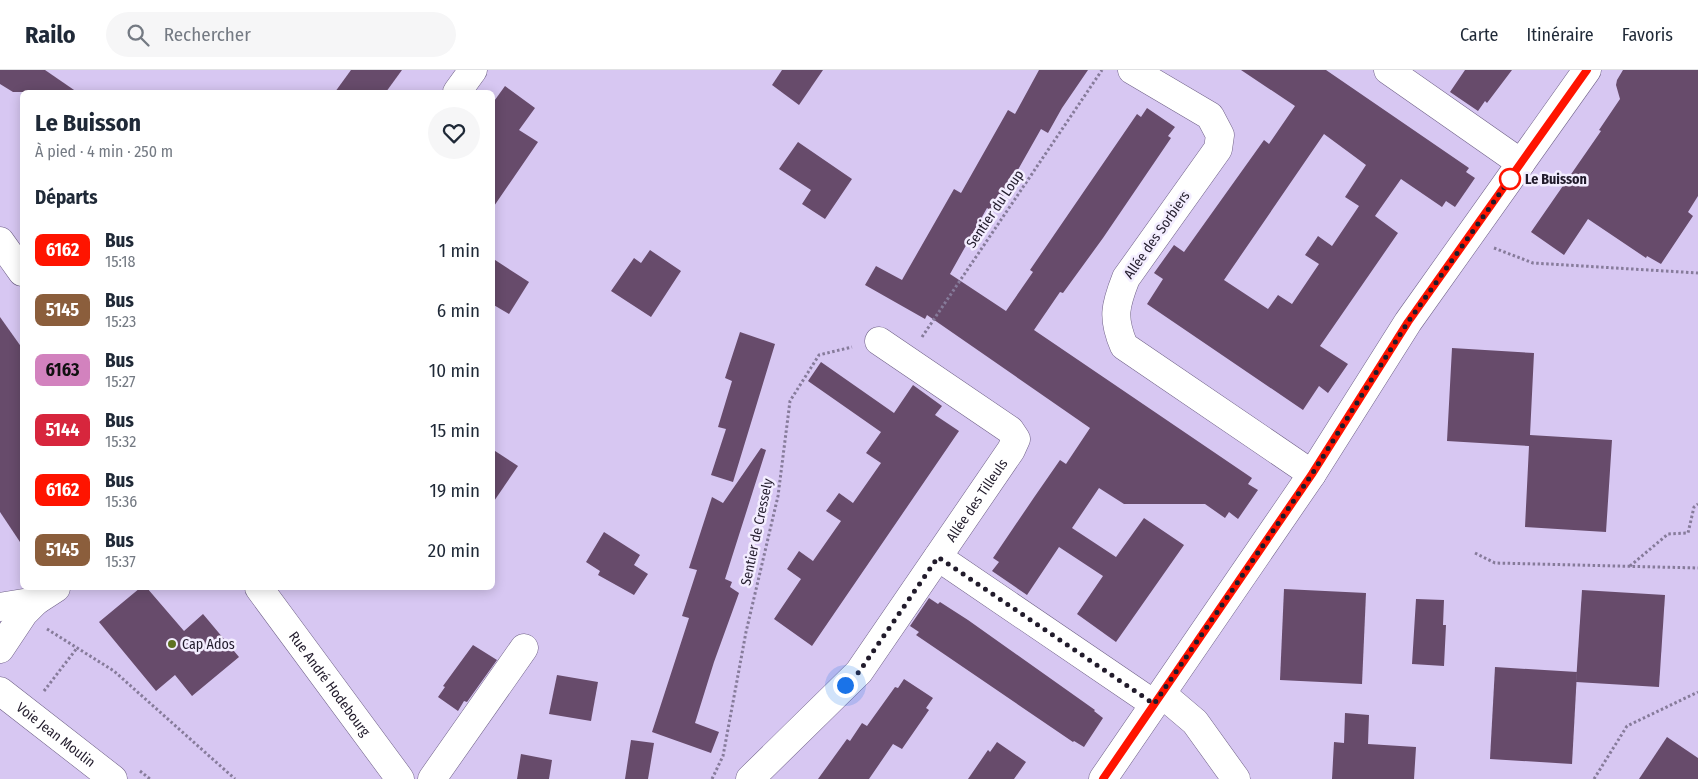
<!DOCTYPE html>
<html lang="fr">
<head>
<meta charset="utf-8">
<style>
  :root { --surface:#fff; --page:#f6f6f7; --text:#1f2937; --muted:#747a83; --line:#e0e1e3 }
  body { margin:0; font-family:"Fira Sans Condensed",sans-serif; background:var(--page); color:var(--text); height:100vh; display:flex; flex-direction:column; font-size:19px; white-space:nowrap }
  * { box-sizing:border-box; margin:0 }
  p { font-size:16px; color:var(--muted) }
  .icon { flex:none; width:28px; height:28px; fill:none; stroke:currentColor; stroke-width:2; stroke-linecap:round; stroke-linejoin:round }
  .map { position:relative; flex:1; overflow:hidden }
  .side { position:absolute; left:20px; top:20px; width:475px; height:500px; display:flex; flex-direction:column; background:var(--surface); border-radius:8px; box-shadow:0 2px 12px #0003 }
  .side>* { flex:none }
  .badge { padding:0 10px; border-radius:8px; font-size:18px; line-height:32px }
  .you { position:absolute; width:25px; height:25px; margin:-12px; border:4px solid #fff; border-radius:50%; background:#1a73e8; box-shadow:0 0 0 8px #1a73e833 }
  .map>.badge { position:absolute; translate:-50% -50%; box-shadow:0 0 0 2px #fff }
  h2 { padding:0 15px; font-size:19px; line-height:45px }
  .round { display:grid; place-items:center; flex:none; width:52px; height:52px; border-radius:26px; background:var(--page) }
  .summary { display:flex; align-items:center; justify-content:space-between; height:85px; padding:0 15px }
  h1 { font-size:24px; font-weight:700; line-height:38px }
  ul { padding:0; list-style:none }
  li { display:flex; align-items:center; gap:15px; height:60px; padding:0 15px }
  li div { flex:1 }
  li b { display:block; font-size:19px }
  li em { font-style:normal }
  li .badge { min-width:55px; font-weight:700; text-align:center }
  header { display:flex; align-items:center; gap:30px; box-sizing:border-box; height:70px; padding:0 25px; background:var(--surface); border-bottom:1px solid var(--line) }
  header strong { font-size:24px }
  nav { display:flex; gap:28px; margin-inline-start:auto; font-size:18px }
  .search { width:350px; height:45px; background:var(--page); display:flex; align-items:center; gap:12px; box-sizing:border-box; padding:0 18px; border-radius:28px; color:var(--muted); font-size:19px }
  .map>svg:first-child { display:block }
</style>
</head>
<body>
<header>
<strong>Railo</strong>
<div class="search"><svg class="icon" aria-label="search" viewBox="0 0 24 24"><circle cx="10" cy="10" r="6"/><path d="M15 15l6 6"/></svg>Rechercher</div>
<nav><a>Carte</a><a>Itinéraire</a><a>Favoris</a></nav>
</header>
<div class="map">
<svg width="1698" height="709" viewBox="0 0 1698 709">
  <rect width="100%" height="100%" fill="#d7c7f2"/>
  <g fill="#674b6b" fill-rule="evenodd">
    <polygon points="0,0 45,0 77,22 13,22 0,14"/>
    <polygon points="351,0 402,0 386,22 335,22"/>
    <polygon points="782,0 823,0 799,35 772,15"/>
    <polygon points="1039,0 1088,0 1062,38 1048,63 1041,59 994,142 987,138 950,204 1006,241 1033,202 1030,200 1137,44 1141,47 1147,38 1175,57 1168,66 1171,68 1103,168 1063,223 1060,222 1034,260 1252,408 1248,414 1258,420 1238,449 1229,442 1225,448 1205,434 1124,434 1099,418 1072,458 1116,487 1144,448 1184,475 1116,572 1077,544 1103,506 1059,477 1027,525 992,501 999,492 993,488 1035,426 1060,390 1066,394 1090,358 927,245 925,249 865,215 876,196 902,210 954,119 961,123 1008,40 1015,44"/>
    <path d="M1241,0H1326L1469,98L1466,102L1475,108L1455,137L1446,131L1442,137L1401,109L1375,146L1398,163L1320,276L1348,294L1328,323L1319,316L1303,340L1147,234L1163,209L1154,203L1174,175L1184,182L1264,70L1269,74L1295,36ZM1324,64L1366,95L1345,127L1359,136L1332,176L1318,166L1312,175L1305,185L1319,194L1292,234L1278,225L1268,239L1224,210Z"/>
    <polygon points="1465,0 1512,0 1487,33 1485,31 1478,41 1450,22"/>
    <polygon points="1623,0 1698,0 1698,126 1688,142 1693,146 1661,194 1647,186 1646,188 1588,149 1564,185 1531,162 1601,61 1599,60 1620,29 1616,15 1617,10"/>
    <polygon points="505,16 535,38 519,60 538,72 492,139 492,34"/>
    <polygon points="798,72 852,109 825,149 802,134 811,120 779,99"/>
    <polygon points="650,180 681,201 651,247 611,221 634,188 641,193"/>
    <polygon points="492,188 529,212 509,244 492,234"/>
    <polygon points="0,247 22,278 22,475 0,442"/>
    <polygon points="740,262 775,274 733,412 711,405 726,359 718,357 732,311 725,308"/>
    <polygon points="1452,278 1534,283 1530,365 1612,370 1606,462 1525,457 1529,376 1447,371"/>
    <polygon points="821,292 894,343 913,315 942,336 935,345 959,361 812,576 774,549 801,509 787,499 799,481 813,491 841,451 826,441 839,423 853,433 881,393 866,383 881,362 808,311"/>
    <polygon points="761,378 766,380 725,509 732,512 730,517 739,523 714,592 695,653 719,662 711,683 652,662 689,548 682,546 697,500 689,498 712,427 723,433"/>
    <polygon points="492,379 518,396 492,434"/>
    <polygon points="604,462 640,485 634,495 648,504 634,525 598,505 600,501 586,492"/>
    <polygon points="140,518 147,518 184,561 203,544 239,587 192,626 175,605 156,621 99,552"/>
    <polygon points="1284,519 1366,523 1362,614 1280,610"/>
    <polygon points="1582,520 1665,525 1659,617 1576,612"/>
    <polygon points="929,528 938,534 940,532 968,550 1095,640 1094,641 1103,648 1084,677 1074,671 1073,672 916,565 919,562 910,556"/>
    <polygon points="1416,529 1444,530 1443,555 1446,555 1444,596 1412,594"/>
    <polygon points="473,575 497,590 467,632 464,631 458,641 438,627 445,617 443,616"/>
    <polygon points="1495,597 1577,602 1572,694 1490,689"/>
    <polygon points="557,605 598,612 591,651 549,644"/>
    <polygon points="904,609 933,628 926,638 929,640 902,679 893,674 869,709 818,709 847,669 850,671 862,653 867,656 895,617 898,618"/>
    <polygon points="1345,643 1369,645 1368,674 1416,677 1414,709 1332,709 1334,672 1344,673"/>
    <polygon points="1667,667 1698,688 1698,709 1639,709"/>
    <polygon points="631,670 654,673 648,709 625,709"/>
    <polygon points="997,672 1026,692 1014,709 968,709 988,680 990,682"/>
    <polygon points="521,684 552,690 549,709 517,709"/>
  </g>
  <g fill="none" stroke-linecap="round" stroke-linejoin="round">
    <g stroke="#6f6187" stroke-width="29">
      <g id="street">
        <path d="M1132,0L1210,46L1220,65L1218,79L1126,208C1115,236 1112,248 1124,276L1312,404"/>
        <polyline points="1388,0 1521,93"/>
        <polyline points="457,22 473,0"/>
        <polyline points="0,171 22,202"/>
        <polyline points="938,487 1154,634"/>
        <path id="s1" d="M259,518L400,709"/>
        <polyline points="0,537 36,531"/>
        <polyline points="0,579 24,543 36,531 56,518"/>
        <path id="s2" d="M0,621L113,709"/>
        <polyline points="1162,624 1195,652 1236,709"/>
        <polyline points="432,709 524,578"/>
        <path id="s3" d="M750,709L859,602L1011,380L1016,369L1010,360L879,271"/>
        <polyline points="1103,709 1312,404 1408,252 1587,0"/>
      </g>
    </g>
    <g stroke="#867b9a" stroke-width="3" stroke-dasharray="2.5 2.5" stroke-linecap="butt">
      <polyline points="1494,178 1533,193 1698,203"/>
      <polyline points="922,267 1102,0"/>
      <polyline points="1475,483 1495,493 1698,498"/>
      <polyline points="1630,496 1668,464 1688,463 1694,437 1698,434"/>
      <polyline points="47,559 114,601 235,709"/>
      <polyline points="44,621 77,578"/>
      <polyline points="140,701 150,709"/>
      <polyline points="712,709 723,686 746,562 778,426 790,331 819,285 852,277"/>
      <polyline points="1594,709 1627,656 1698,622"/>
    </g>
    <use href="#street" stroke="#fff" stroke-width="28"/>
  </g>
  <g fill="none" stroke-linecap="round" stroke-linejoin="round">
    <g stroke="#fff" stroke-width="11">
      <polyline id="line" points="1103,709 1312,404 1408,252 1587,0"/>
    </g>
    <use href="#line" stroke="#ff1400" stroke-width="8"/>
    <polyline stroke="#211b2b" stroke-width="5" stroke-dasharray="0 9" points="845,615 859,602 938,487 1154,634 1312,404 1408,252 1510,109"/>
  </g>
  <circle fill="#fff" stroke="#ff1400" stroke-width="2.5" cx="1510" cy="109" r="10"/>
  <circle fill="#5e7220" stroke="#f3edff" stroke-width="2" cx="172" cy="574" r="5"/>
  <g text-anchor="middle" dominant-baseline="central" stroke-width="5" stroke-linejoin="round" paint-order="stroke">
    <g font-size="14" font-weight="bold" fill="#211b2b" stroke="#f3edff" text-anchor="start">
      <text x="1525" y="109">Le Buisson</text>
    </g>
    <g font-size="14" fill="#211b2b" stroke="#f3edff">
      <text transform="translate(995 139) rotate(-56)">Sentier du Loup</text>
      <text transform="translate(1157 165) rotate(-55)">Allée des Sorbiers</text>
      <text stroke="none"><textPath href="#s3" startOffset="361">Allée des Tilleuls</textPath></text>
      <text transform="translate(757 462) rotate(-78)">Sentier de Cressely</text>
      <text stroke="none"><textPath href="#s1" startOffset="119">Rue André Hodebourg</textPath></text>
      <text stroke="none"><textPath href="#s2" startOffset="71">Voie Jean Moulin</textPath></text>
    </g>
    <g font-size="14" fill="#211b2b" stroke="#f3edff" text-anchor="start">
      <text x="182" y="574">Cap Ados</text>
    </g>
  </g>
</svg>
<div class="you" style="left:845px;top:615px"></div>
<section class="side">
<div class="summary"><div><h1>Le Buisson</h1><p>À pied · 4 min · 250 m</p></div><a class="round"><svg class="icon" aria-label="heart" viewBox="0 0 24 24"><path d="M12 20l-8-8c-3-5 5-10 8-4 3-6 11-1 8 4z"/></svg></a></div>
<h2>Départs</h2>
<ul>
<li><span class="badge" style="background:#ff1400;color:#fff">6162</span><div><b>Bus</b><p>15:18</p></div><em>1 min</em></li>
<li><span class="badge" style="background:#8b5e3c;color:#fff">5145</span><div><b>Bus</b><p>15:23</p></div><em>6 min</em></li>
<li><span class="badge" style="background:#d282be;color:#111">6163</span><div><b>Bus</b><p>15:27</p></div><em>10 min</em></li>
<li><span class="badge" style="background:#d7263d;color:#fff">5144</span><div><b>Bus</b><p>15:32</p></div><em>15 min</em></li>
<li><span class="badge" style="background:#ff1400;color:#fff">6162</span><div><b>Bus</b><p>15:36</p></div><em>19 min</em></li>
<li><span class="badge" style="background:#8b5e3c;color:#fff">5145</span><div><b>Bus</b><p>15:37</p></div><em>20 min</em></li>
</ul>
</section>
</div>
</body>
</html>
